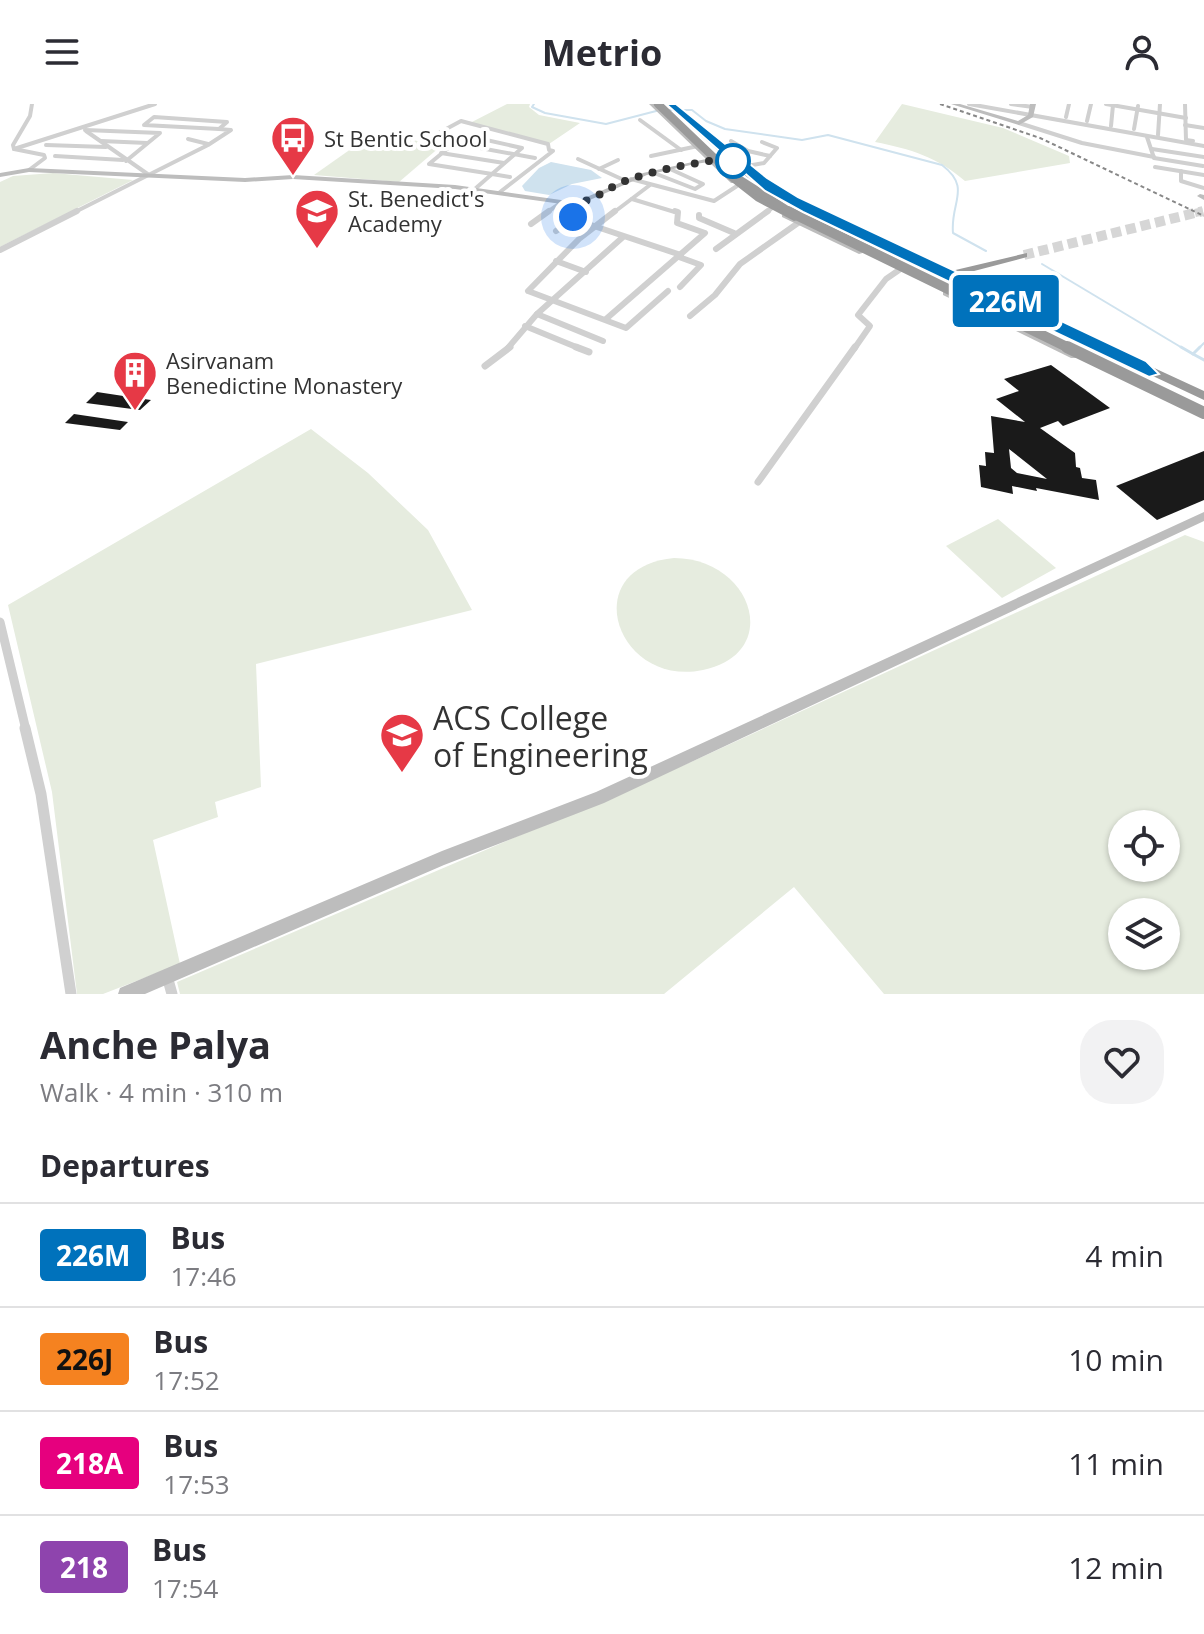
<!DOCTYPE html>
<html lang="en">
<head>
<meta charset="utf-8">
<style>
  :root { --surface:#fff; --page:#f2f2f3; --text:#2b2b33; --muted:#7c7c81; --line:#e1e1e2 }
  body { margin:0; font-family:"Open Sans",sans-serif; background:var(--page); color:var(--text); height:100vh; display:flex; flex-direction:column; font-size:30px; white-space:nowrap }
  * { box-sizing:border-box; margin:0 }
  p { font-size:26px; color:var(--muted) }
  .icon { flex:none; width:44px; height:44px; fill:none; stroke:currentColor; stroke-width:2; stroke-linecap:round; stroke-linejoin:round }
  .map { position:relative; height:890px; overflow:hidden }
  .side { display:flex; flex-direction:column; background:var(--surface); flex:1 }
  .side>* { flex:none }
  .badge { padding:0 16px; border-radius:6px; font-size:28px; line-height:52px }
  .buttons { position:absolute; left:1108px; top:706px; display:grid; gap:16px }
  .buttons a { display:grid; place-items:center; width:72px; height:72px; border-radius:50%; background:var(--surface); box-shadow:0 2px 6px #0004; font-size:40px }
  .you { position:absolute; width:40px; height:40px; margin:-20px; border:6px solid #fff; border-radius:50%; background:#1a73e8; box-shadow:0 0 0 12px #1a73e833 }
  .map>.badge { position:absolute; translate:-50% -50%; box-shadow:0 0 0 4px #fff }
  h2 { padding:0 40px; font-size:30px; line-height:72px }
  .round { display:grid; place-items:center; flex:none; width:84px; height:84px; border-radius:32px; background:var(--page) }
  .head { display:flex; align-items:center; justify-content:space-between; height:136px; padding:0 40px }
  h1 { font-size:38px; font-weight:700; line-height:60px }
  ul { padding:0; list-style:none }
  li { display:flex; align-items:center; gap:24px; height:104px; padding:0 40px; border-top:2px solid var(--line) }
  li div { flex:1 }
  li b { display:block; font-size:30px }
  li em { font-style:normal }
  li .badge { min-width:88px; font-weight:700; text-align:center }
  header { display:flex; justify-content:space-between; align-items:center; height:104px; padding:0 40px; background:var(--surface); font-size:36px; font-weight:700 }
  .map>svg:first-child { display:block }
</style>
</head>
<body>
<header><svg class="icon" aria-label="menu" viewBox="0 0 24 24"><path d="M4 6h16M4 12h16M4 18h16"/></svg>Metrio<svg class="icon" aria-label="person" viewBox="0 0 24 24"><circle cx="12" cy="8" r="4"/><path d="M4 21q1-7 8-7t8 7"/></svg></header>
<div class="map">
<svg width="1204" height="890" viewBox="0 0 1204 890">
  <rect width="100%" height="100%" fill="#fff"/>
  <g fill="#e6ecdf" fill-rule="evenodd">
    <polygon points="507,0 530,0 529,3 539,11 580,19 549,40 468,20"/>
    <path d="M902,0L1003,24L1069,52L1070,59L965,77C937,53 911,45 875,38Z"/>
    <polygon points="375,28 441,42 399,78 314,71"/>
    <polygon points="53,69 133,76 0,143 0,78 13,72"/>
    <polygon points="311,325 368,369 428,426 472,506 256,560 261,683 215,698 218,713 153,736 180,860 103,890 77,890 52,688 8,501"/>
    <polygon points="998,415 1056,464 1002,494 946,442"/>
    <path d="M1185,431L1204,438V890H884L794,783L664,890H180L177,878L691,658ZM1122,720H1166V764H1122ZM1122,808H1166V852H1122Z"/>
    <path d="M674,454C752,454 784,549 703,566C617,584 575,464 674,454Z"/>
  </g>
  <polygon fill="#cfe2ee" points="551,58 591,66 602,74 572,80 549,91 525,87 522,82 539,64"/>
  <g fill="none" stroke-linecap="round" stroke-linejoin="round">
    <g stroke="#cfe2ee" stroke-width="2">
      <polyline points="534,0 532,3 545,9 606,20 660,6"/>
      <path d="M667,6H692L706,17L725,25L802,36L828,31L942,61C972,84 950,98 953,129L986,147"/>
      <polyline points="1042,160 1184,245"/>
      <polyline points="1198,245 1204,239"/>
    </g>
    <g stroke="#cfe2ee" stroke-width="3">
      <polyline points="1181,243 1193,250 1200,243"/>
      <polyline points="1193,250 1204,256"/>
    </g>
  </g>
  <g fill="#1a1a1a" fill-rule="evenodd">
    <path d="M1051,261L1110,304L1063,322L1058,317L1040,324L1075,349L1076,363L1080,364L1082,374L1096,376L1099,396L1036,384L1037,387L1012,382L1013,390L981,383L979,361L986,362L985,348L994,349L991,312L1025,318L996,295L1019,287L1004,275ZM1009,345L1047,375L1017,369L1011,364Z"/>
    <polygon points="97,288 130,293 151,296 140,306 86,299"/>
    <polygon points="74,310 128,318 120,326 65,319"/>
    <polygon points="1204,347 1204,396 1157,416 1116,382"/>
  </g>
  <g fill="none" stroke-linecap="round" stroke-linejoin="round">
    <polyline stroke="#d6d6d6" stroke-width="8" stroke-dasharray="8 4" stroke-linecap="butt" points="1195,109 1204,107"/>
    <polyline stroke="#d6d6d6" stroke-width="10" stroke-dasharray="10 5" stroke-linecap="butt" points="1024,151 1203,107"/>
    <g stroke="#d0d0d0" stroke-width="4">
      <polyline points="969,0 1204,42"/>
      <polyline points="1011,0 1033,3"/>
      <polyline points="1106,0 1186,14"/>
      <polyline points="1185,0 1186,36 1193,37"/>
      <polygon points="154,13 227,18 219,25 144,21"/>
      <polyline points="1066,13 1069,0"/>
      <polyline points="640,16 681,46"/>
      <polyline points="1087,17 1091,0"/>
      <polyline points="1019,19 1082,39 1154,53"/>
      <polyline points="1185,21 1204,24"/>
      <polyline points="1111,22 1113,1"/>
      <polyline points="1134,25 1138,2"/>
      <polyline points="85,26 160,29 126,57"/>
      <polyline points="86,27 149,71"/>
      <polygon points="464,31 522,44 492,70 429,60"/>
      <polyline points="1158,31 1160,0"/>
      <polyline points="1147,33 1154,54 1203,62"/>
      <polyline points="188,35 208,40"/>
      <polyline points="101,37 147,39"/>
      <polyline points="731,37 748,47 770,52"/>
      <polyline points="422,38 461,17 548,40 549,46 553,47 500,88"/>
      <polyline points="453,39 535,54"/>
      <polyline points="46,41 106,43"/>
      <polyline points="14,45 155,0"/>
      <polyline points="14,45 44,51 45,54 29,66"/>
      <polyline points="14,45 13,41 30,12 32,0"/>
      <polyline points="1152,45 1204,53"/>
      <polyline points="441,49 504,59"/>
      <polyline points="55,52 123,56"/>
      <polyline points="651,52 698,42"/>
      <polyline points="578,55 626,77"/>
      <polyline points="747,62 764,59 777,44 762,38"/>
      <polyline points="1155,63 1204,71"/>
      <polyline points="599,65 618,56"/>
      <polyline points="1181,67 1181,77 1204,84"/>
      <polyline points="654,69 695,85 703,80 670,65"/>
      <polyline points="492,70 510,73"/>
      <polyline points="631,75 714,97 737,82"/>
      <polyline points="476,84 492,70"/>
      <polyline points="632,95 678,109"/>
      <polyline points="73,109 208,41 231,26 219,25"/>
      <polyline points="546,109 562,98"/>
      <polyline points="571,109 572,99"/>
      <polyline points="613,109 650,81"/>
      <polyline points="765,109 771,105"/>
    </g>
    <g stroke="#d0d0d0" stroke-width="6">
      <polyline points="571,107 571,111 579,117 681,151"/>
      <polyline points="615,107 580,134 528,187 626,224 668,187"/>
      <polyline points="699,111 699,114 734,129"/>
      <polyline points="531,120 549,107"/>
      <polyline points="556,127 575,114"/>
      <polyline points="716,145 768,107"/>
      <polyline points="0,146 77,107"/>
      <polyline points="679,153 701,161 680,183"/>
      <polyline points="556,157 586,168"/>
      <polyline points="537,210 603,237"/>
      <polyline points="690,212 715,191 740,160 798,119"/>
      <polyline points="606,215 705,129 677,119 678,108 675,107"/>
      <polyline points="525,222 581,245"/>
      <polyline points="507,245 537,210 623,133"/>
      <polyline points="854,245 870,222 858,211 886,175 899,166"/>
    </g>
    <g stroke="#d0d0d0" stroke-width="7">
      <polyline points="576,243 589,248"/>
      <polyline points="485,262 510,243"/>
      <polyline points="758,378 855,243"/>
    </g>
    <polyline stroke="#d0d0d0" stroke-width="9" points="0,518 26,626"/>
    <g stroke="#d0d0d0" stroke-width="11">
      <polyline points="25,624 41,690 71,890"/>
      <polyline points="167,872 172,890"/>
    </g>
    <g fill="#bdbdbd" fill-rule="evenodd">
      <polygon points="649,0 655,0 712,54 732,53 670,0 676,0 765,75 797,94 954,170 947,172 793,96 761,77 735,56 716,58 735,77 735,79 731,79 709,58 695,60 647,71 576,102 455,85 293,75 245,78 29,68 0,73 0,69 29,64 245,74 293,71 455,81 575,98 643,69 706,55"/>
      <polygon points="951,0 960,0 1018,17 1028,11 1030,0 1036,0 1033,13 1019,21"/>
      <polygon points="1200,90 1204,91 1204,96 1197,92"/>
      <polygon points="782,111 786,111 866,148 859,150 782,113"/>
      <polygon points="943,187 949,187 1078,252 1077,254 1071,254 943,191"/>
      <polygon points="1204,408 1204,417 604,699 444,761 145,890 118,890 120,884 442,747 596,688"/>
    </g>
    <g fill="#9a9a9a" fill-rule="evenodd">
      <polygon points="666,0 673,0 753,69 809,104 947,168 1027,149 1027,153 955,172 1204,287 1204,296 803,108 747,73"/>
      <polygon points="724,68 730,68 762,93 801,115 794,117 756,97 724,72"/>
    </g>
    <polyline stroke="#888" stroke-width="2" stroke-dasharray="4 3" stroke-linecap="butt" points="940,0 1040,34 1204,112"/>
    <polyline stroke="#9a9a9a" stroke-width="8" points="658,0 731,70 792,109"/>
    <polyline stroke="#9a9a9a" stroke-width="10" points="788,107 1071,245"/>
    <polyline stroke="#9a9a9a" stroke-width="12" points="1067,243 1204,309"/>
  </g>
  <polygon fill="#0072bc" stroke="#fff" stroke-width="2" points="666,0 676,0 767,74 798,93 1146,257 1159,270 1149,273 803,108 765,87"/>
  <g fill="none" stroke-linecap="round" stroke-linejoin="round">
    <path stroke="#333" stroke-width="8" stroke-dasharray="0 14.4" d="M573,113L572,99C592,99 607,84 625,77C658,65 694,59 730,54L733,57"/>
  </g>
  <defs>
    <g id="bus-pin" transform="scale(2.3)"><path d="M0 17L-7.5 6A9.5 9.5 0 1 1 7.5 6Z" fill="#e63946" stroke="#fff"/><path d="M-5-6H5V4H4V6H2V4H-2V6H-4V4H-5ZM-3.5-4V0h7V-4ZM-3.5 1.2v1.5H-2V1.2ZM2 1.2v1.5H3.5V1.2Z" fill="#fff"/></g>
    <g id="university-pin" transform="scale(2.3)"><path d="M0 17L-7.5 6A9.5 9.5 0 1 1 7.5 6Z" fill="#e63946" stroke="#fff"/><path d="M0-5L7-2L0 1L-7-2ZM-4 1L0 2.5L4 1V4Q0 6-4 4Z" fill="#fff"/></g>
    <g id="building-pin" transform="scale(2.3)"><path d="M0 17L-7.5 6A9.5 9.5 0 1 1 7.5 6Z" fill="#e63946" stroke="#fff"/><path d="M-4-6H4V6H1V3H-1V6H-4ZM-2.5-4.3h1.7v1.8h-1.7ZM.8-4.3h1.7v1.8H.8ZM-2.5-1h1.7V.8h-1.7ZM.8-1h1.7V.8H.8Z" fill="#fff"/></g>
  </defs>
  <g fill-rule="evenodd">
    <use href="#bus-pin" x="293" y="34"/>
    <use href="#university-pin" x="317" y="107"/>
    <use href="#building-pin" x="135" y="269"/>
    <use href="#university-pin" x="402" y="631"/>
  </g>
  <circle fill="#fff" stroke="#0072bc" stroke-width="4" cx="733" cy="57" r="16"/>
  <g text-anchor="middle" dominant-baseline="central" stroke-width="8" stroke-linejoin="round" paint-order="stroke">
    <g font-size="22" fill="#333" stroke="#fff" text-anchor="start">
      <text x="324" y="34">St Bentic School</text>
      <text x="348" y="94">St. Benedict's<tspan x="348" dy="25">Academy</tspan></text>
      <text x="166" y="256">Asirvanam<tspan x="166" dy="25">Benedictine Monastery</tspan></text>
    </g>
    <g font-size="32" fill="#333" stroke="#fff" text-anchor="start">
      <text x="433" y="613">ACS College<tspan x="433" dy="37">of Engineering</tspan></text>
    </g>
  </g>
</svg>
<div class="buttons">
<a><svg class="icon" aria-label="locate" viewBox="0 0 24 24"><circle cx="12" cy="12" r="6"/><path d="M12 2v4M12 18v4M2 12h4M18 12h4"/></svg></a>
<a><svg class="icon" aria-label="layers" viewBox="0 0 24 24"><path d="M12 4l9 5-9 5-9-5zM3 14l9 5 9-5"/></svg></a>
</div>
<div class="you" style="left:573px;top:113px"></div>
<b class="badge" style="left:1006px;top:197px;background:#0072bc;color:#fff">226M</b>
</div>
<section class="side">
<div class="head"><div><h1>Anche Palya</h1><p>Walk · 4 min · 310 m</p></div><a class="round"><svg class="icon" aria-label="heart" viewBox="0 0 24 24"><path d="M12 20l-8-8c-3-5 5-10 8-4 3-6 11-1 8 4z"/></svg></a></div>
<h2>Departures</h2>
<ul>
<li><span class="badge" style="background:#0072bc;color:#fff">226M</span><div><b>Bus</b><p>17:46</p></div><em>4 min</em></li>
<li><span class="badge" style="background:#f58220;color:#111">226J</span><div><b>Bus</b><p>17:52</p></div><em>10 min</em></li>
<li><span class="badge" style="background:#e6007e;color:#fff">218A</span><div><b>Bus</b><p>17:53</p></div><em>11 min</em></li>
<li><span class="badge" style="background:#8e44ad;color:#fff">218</span><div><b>Bus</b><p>17:54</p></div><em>12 min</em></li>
</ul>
</section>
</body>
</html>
